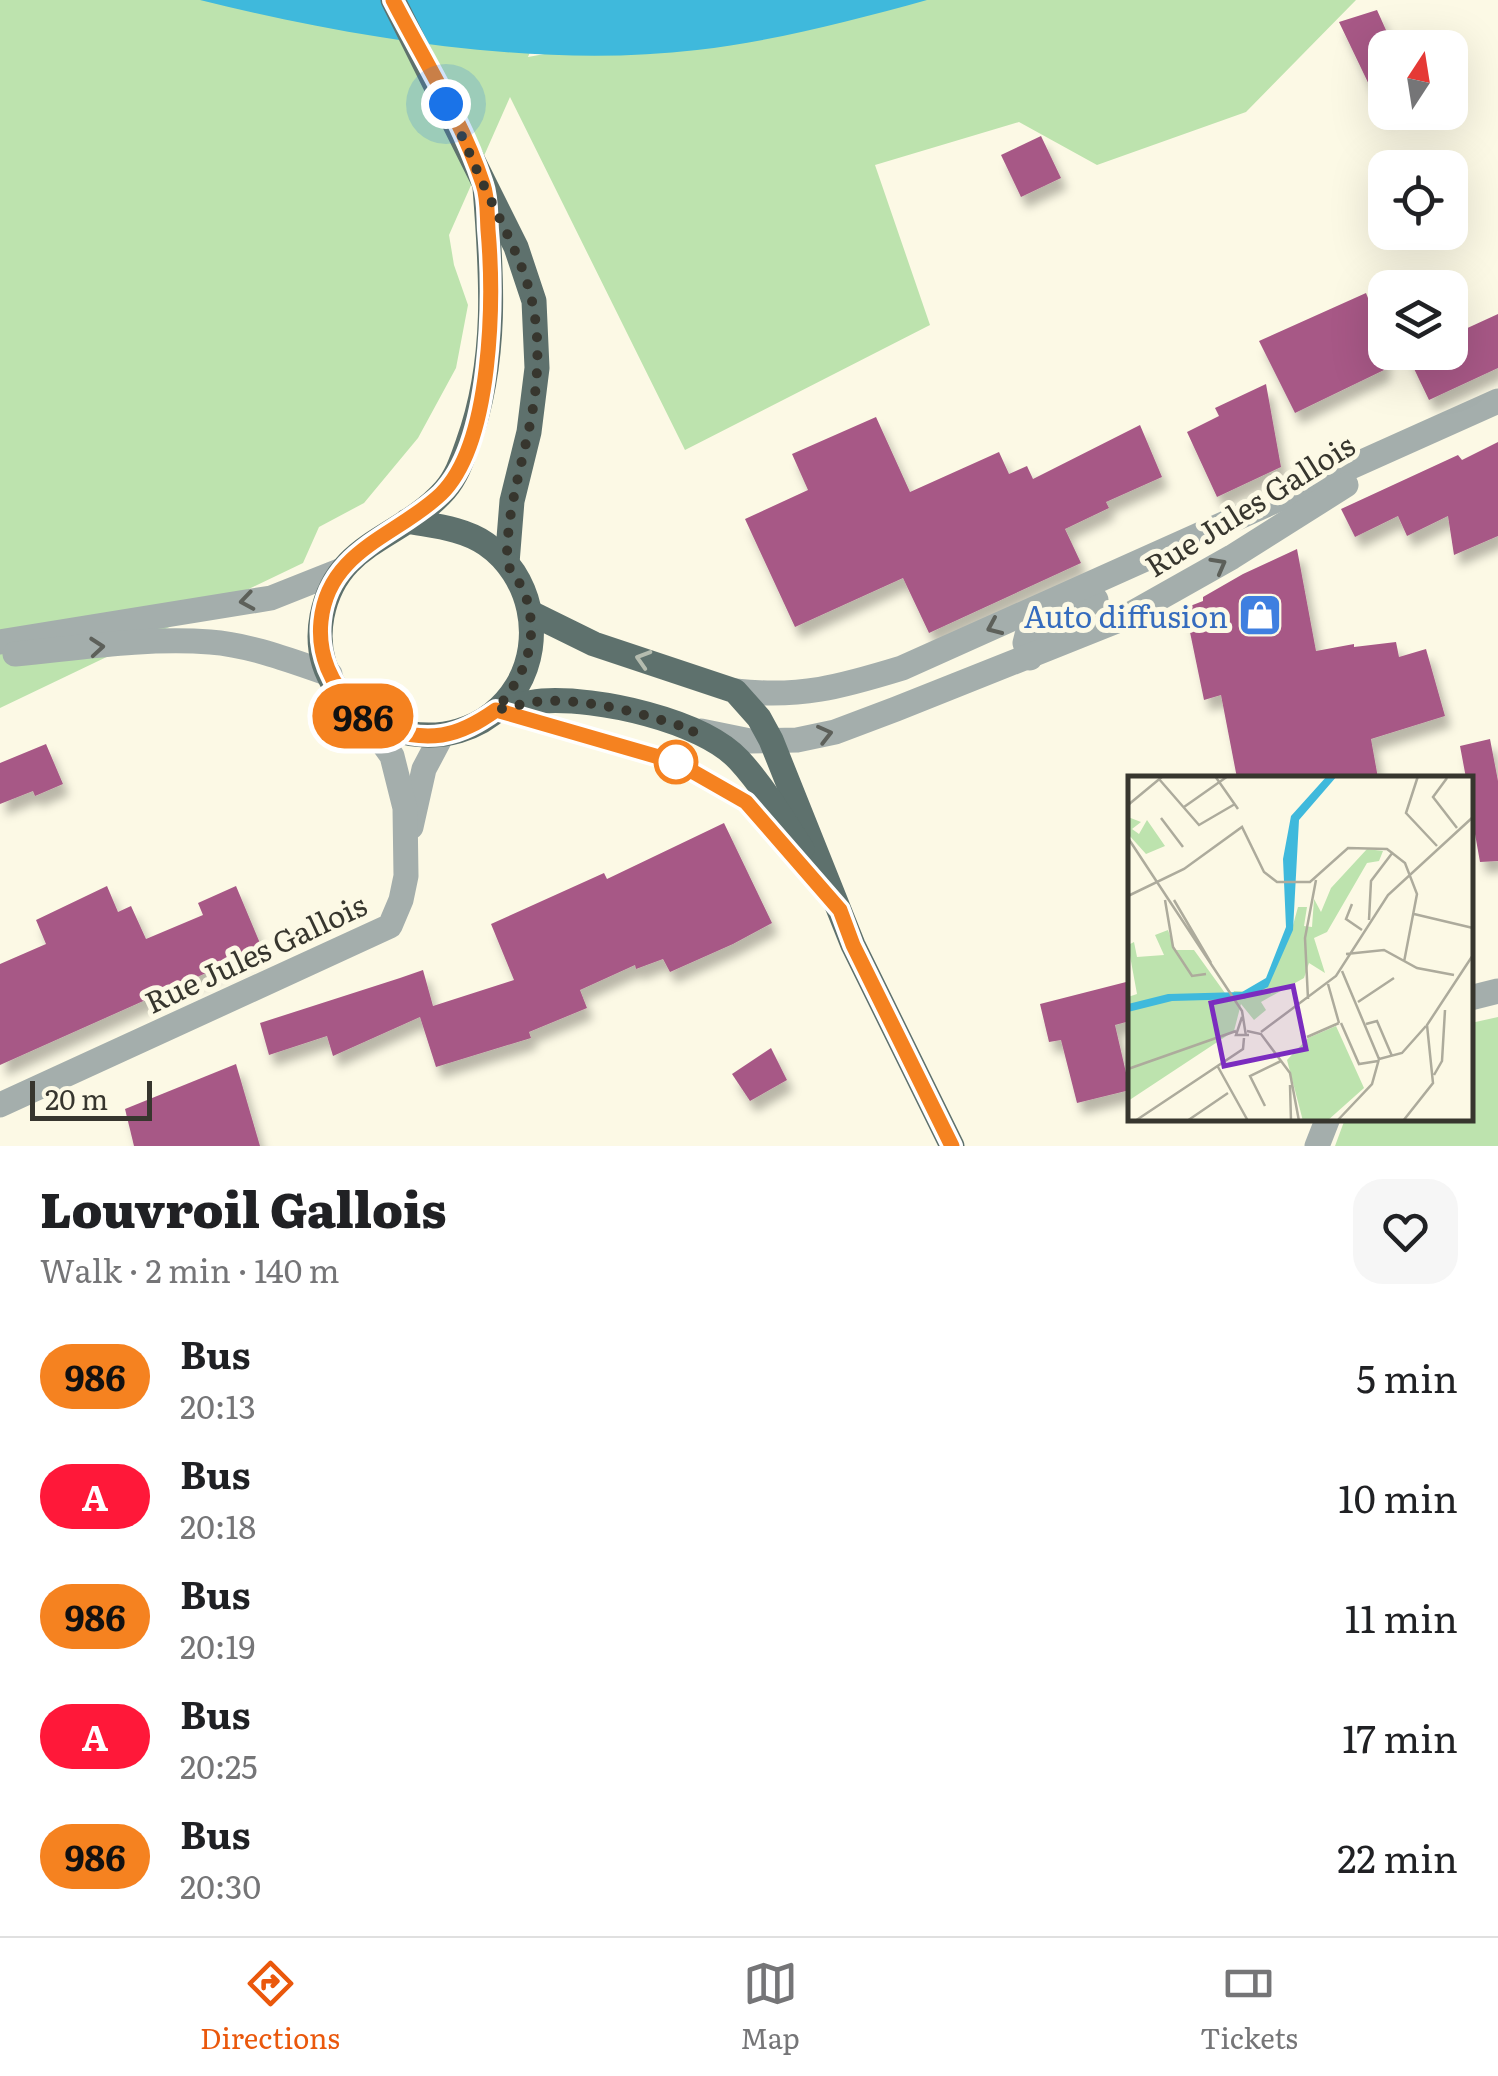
<!DOCTYPE html>
<html lang="en">
<head>
<meta charset="utf-8">
<style>
  :root { --surface:#fff; --page:#f6f6f6; --text:#202124; --muted:#757577; --line:#e0e0e0; --accent:#ea580c }
  body { margin:0; font-family:Literata,serif; background:var(--page); color:var(--text); height:100vh; display:flex; flex-direction:column; font-size:38px; white-space:nowrap }
  * { box-sizing:border-box; margin:0 }
  p { font-size:32px; color:var(--muted) }
  .icon { flex:none; width:55px; height:55px; fill:none; stroke:currentColor; stroke-width:2; stroke-linecap:round; stroke-linejoin:round }
  .map { position:relative; height:1146px; overflow:hidden }
  .details { display:flex; flex-direction:column; background:var(--surface); flex:1 }
  .details>* { flex:none }
  .badge { padding:0 20px; border-radius:32px; font-size:35px; line-height:65px }
  .needle { width:65px; rotate:12deg }
  .controls { position:absolute; left:1368px; top:30px; display:grid; gap:20px }
  .controls a { display:grid; place-items:center; width:100px; height:100px; border-radius:20px; background:var(--surface); box-shadow:0 10px 40px #0002; font-size:50px }
  .scale { position:absolute; left:30px; bottom:25px; width:122px; box-sizing:border-box; padding-left:10px; border:5px solid #37362e; border-top:0; font-size:28px; line-height:35px; white-space:nowrap; color:#37362e; -webkit-text-stroke:8px #fcf9e5; paint-order:stroke }
  .you { position:absolute; width:50px; height:50px; margin:-25px; border:8px solid #fff; border-radius:50%; background:#1a73e8; box-shadow:0 0 0 15px #1a73e833 }
  .map>.badge { position:absolute; translate:-50% -50%; box-shadow:0 0 0 5px #fff }
  .round { display:grid; place-items:center; flex:none; width:105px; height:105px; border-radius:30px; background:var(--page) }
  .overview { display:flex; align-items:center; justify-content:space-between; height:170px; padding:0 40px }
  h1 { font-size:48px; font-weight:800; line-height:75px }
  ul { padding:0; list-style:none }
  li { display:flex; align-items:center; gap:30px; height:120px; padding:0 40px }
  li div { flex:1 }
  li b { display:block; font-size:38px }
  li em { font-style:normal }
  li .badge { min-width:110px; font-weight:700; text-align:center }
  .tabs { display:flex; justify-content:space-around; align-items:center; height:140px; border-top:2px solid var(--line); background:var(--surface); font-size:28px; color:var(--muted) }
  .tabs a { display:grid; justify-items:center; gap:5px }
  .tabs .current { color:var(--accent) }
  .map>svg:first-child { display:block }
</style>
</head>
<body>
<div class="map">
<svg width="1498" height="1146" viewBox="0 0 1498 1146">
  <defs>
    <filter id="shadow"><feDropShadow dx="6" dy="11" stdDeviation="5" flood-color="#0004"/></filter>
  </defs>
  <rect width="100%" height="100%" fill="#fcf9e5"/>
  <g fill="#bde3ae">
    <polygon points="0,0 552,0 528,57 841,0 1356,0 1246,112 1097,165 1019,122 875,165 930,325 685,450 510,97 449,235 454,265 468,305 456,368 418,438 364,503 319,527 303,563 0,708"/>
    <polygon points="1498,1017 1498,1146 1335,1146 1345,1119 1470,1118 1471,1023"/>
  </g>
  <path fill="#3fb9dc" d="M200,0H927C851,21 775,41 697,50C538,69 354,38 200,0Z"/>
  <g fill="#a75986" filter="url(#shadow)">
    <polygon points="1377,10 1394,48 1385,48 1385,118 1339,22"/>
    <polygon points="1041,136 1061,178 1021,197 1001,155"/>
    <polygon points="1384,290 1384,370 1295,413 1259,341 1366,293 1368,298"/>
    <polygon points="1498,314 1498,368 1429,400 1406,352 1450,352 1450,336"/>
    <polygon points="1266,384 1281,467 1217,497 1187,432 1219,416 1215,408"/>
    <polygon points="876,417 910,492 999,452 1009,474 1027,466 1033,479 1140,425 1162,477 1106,502 1109,508 1065,529 1081,563 929,633 903,578 795,627 745,519 808,490 792,454"/>
    <polygon points="1498,442 1498,536 1454,555 1448,516 1407,536 1398,516 1355,537 1341,509 1458,455 1462,460"/>
    <polygon points="1297,549 1316,651 1354,644 1354,647 1396,642 1399,657 1426,649 1445,716 1371,739 1378,778 1237,778 1221,695 1204,700 1185,608 1203,601 1203,597 1243,574"/>
    <polygon points="1490,739 1498,781 1498,861 1480,862 1470,806 1470,778 1466,778 1460,746"/>
    <polygon points="46,744 63,784 35,796 33,791 0,804 0,763"/>
    <polygon points="724,823 772,923 733,944 670,972 663,959 636,969 635,965 580,990 587,1008 529,1032 531,1038 436,1067 420,1017 333,1056 327,1036 269,1055 260,1023 400,978 423,970 433,1006 514,980 491,924 604,873 607,879"/>
    <polygon points="107,886 118,912 131,906 146,939 203,915 198,903 236,886 262,948 0,1065 0,964 46,944 36,920"/>
    <polygon points="1130,981 1130,1021 1115,1025 1130,1090 1077,1103 1061,1040 1049,1042 1040,1004"/>
    <polygon points="771,1048 787,1080 750,1101 732,1074"/>
    <polygon points="236,1064 260,1146 134,1146 125,1109"/>
  </g>
  <g fill="none" stroke-linecap="round" stroke-linejoin="round">
    <g stroke="#a4aeac" stroke-width="25">
      <polyline points="0,642 271,598 339,571"/>
      <path d="M15,654C78,648 146,637 210,642C251,645 291,661 330,674"/>
      <polyline points="1030,658 1025,643 1027,635 1096,600"/>
      <path d="M735,691C801,698 840,687 902,668L1498,401"/>
      <polyline points="701,731 750,741 797,740 835,732 896,709 1122,619 1232,557 1346,485"/>
      <polyline points="411,827 424,769 442,735"/>
      <polyline points="1470,998 1498,991"/>
      <polyline points="0,1105 390,926 401,900 406,876 405,808 392,756 364,717"/>
      <polyline points="1317,1146 1328,1118"/>
    </g>
    <g stroke="#5e716d" stroke-width="25">
      <polyline points="393,0 516,247 534,301 537,368 529,432 512,501 507,563"/>
      <path d="M407,521C433,526 463,528 486,544C531,575 545,639 517,686C459,781 301,727 322,616C337,540 401,540 445,490C457,476 462,460 468,443C498,360 492,275 485,188"/>
      <polyline points="531,613 594,644 735,691 759,718 771,740 853,945 952,1146"/>
      <path d="M497,710C511,707 527,702 542,701C596,697 702,720 739,760C763,786 783,819 802,849"/>
    </g>
  </g>
  <defs><path id="oneway-chevron" d="M-2-3.5L2.5 0L-2 3.5" fill="none" stroke-width="1.6" stroke-linecap="round" stroke-linejoin="round" transform="scale(2.5)"/></defs>
  <g stroke="#5d605a">
    <use href="#oneway-chevron" transform="translate(1219 565) rotate(-29)"/>
    <use href="#oneway-chevron" transform="translate(247 601) rotate(171)"/>
    <use href="#oneway-chevron" transform="translate(994 627) rotate(156)"/>
    <use href="#oneway-chevron" transform="translate(97 647) rotate(-5)"/>
    <use href="#oneway-chevron" transform="translate(825 734) rotate(-14)"/>
  </g>
  <use stroke="#b5bcaf" href="#oneway-chevron" transform="translate(643 659) rotate(-163)"/>
  <g fill="none" stroke-linecap="round" stroke-linejoin="round">
    <g stroke="#fff" stroke-width="22">
      <path id="line" d="M393,0C424,60 462,120 483,184C488,198 487,215 488,230C494,298 493,443 441,494C397,536 328,550 321,621C314,688 376,744 442,735C462,732 479,722 496,710L676,762L746,802L840,910L853,945L952,1146"/>
    </g>
    <use href="#line" stroke="#f58220" stroke-width="15"/>
    <path stroke="#37362e" stroke-width="10" stroke-dasharray="0 18" d="M446,104C461,132 472,160 485,188C516,254 541,291 537,369C535,433 507,493 507,558C507,570 519,580 524,591C541,638 526,674 496,710C512,707 528,702 544,701C595,699 646,715 694,730L676,762"/>
  </g>
  <defs>
    <g id="shop-square" transform="scale(2.25)"><rect x="-9" y="-9" width="18" height="18" rx="4" fill="#3f7fe0" stroke="#fcf9e5"/><path d="M-5-2.5h2.3a2.7 3.5 0 0 1 5.4 0H5L5.5 6h-11ZM-1.5-2.5h3a1.5 2.3 0 0 0-3 0Z" fill="#fff"/></g>
  </defs>
  <g fill-rule="evenodd">
    <use href="#shop-square" x="1260" y="615"/>
  </g>
  <circle fill="#fff" stroke="#f58220" stroke-width="5" cx="676" cy="762" r="20"/>
  <g text-anchor="middle" dominant-baseline="central" stroke-width="10" stroke-linejoin="round" paint-order="stroke">
    <g font-size="30" fill="#37362e" stroke="#fcf9e5">
      <text transform="translate(1249 504) rotate(-32)">Rue Jules Gallois</text>
      <text transform="translate(255 952) rotate(-25)">Rue Jules Gallois</text>
    </g>
    <g font-size="30" fill="#366cbe" stroke="#fcf9e5" text-anchor="end">
      <text x="1228" y="615">Auto diffusion</text>
    </g>
  </g>
  <g transform="translate(1128 776)">
    <rect width="345" height="345" fill="#fcf9e5"/>
    <path d="M0,41L13,46L4,53L11,58L19,44L37,70L18,78L0,58ZM239,73L255,75L251,85L239,87L199,156L186,162L197,197L181,187L176,202L133,226L138,234L126,244L113,228L106,255L0,325V221L9,218L0,169L6,166L9,181L36,179L27,159L40,154L47,174H66L102,224L106,215L132,216L162,160L170,131H179L176,150L184,151L186,123L193,136L203,112ZM208,250L236,312L199,345H175L159,284L180,262Z" fill="#bde3ae"/>
    <path d="M199,0H209L171,44L165,154L140,211L116,223L44,225L0,236V228L40,218L114,216L138,202L158,151L155,83L163,40Z" fill="#3fb9dc"/>
    <path fill="none" stroke="#adab9c" stroke-width="2.5" d="M87,0L110,33M290,0L278,37L309,70M319,2L305,21L329,52M31,3L71,49L107,28M0,29L35,0M56,31L100,0M33,42L55,71M0,62L114,235L118,260M0,120L56,93L114,51L136,96L149,106H182L220,72L259,73L277,87L289,118L276,186M37,124L45,171L64,200L78,198M46,124L83,187M224,128L218,143L234,154M286,138L345,152M241,144L243,105L265,76M218,178L256,174L289,192L326,199M214,195L251,283M200,208L211,247M180,223L177,162L188,104M230,226L266,202M114,241L108,259H121M213,247L231,288L250,285M238,248L249,245L264,280M119,255L133,258L162,297L171,345M133,256L208,200L260,119L345,41M179,261L211,247M90,291L120,345M0,293L108,255M306,299L314,285L317,234M162,309L163,345M137,330L122,300L153,285M7,345L115,273L116,262M59,345L100,317M209,345L244,308L251,283L274,277L298,250M275,345L305,307L299,249L345,179"/>
    <path fill="#7b2cbf" fill-opacity="0.15" stroke="#7b2cbf" stroke-width="5" d="M165,210L178,273L96,290L83,227Z"/>
    <rect width="345" height="345" fill="none" stroke="#37362e" stroke-width="5"/>
  </g>
</svg>
<div class="controls">
<a><svg class="needle" viewBox="-14 -14 28 28"><path d="M0-13l5 13h-10z" fill="#e53935"/><path d="M0 13l5-13h-10z" fill="#757577"/></svg></a>
<a><svg class="icon" aria-label="locate" viewBox="0 0 24 24"><circle cx="12" cy="12" r="6"/><path d="M12 2v4M12 18v4M2 12h4M18 12h4"/></svg></a>
<a><svg class="icon" aria-label="layers" viewBox="0 0 24 24"><path d="M12 4l9 5-9 5-9-5zM3 14l9 5 9-5"/></svg></a>
</div>
<div class="scale">20 m</div>
<div class="you" style="left:446px;top:104px"></div>
<b class="badge" style="left:363px;top:716px;background:#f58220;color:#111">986</b>
</div>
<section class="details">
<div class="overview"><div><h1>Louvroil Gallois</h1><p>Walk · 2 min · 140 m</p></div><a class="round"><svg class="icon" aria-label="heart" viewBox="0 0 24 24"><path d="M12 20l-8-8c-3-5 5-10 8-4 3-6 11-1 8 4z"/></svg></a></div>
<ul>
<li><span class="badge" style="background:#f58220;color:#111">986</span><div><b>Bus</b><p>20:13</p></div><em>5 min</em></li>
<li><span class="badge" style="background:#ff1839;color:#fff">A</span><div><b>Bus</b><p>20:18</p></div><em>10 min</em></li>
<li><span class="badge" style="background:#f58220;color:#111">986</span><div><b>Bus</b><p>20:19</p></div><em>11 min</em></li>
<li><span class="badge" style="background:#ff1839;color:#fff">A</span><div><b>Bus</b><p>20:25</p></div><em>17 min</em></li>
<li><span class="badge" style="background:#f58220;color:#111">986</span><div><b>Bus</b><p>20:30</p></div><em>22 min</em></li>
</ul>
</section>
<nav class="tabs">
<a class="current"><svg class="icon" aria-label="directions" viewBox="0 0 24 24"><path d="M12 3l9 9-9 9-9-9zM9 14v-3h6M13 9l2 2-2 2"/></svg>Directions</a>
<a><svg class="icon" aria-label="map" viewBox="0 0 24 24"><path d="M3 6l6-2 6 2 6-2v14l-6 2-6-2-6 2zM9 4v14M15 6v14"/></svg>Map</a>
<a><svg class="icon" aria-label="tickets" viewBox="0 0 24 24"><path d="M3 7h18v10H3zM15 7v10"/></svg>Tickets</a>
</nav>
</body>
</html>
